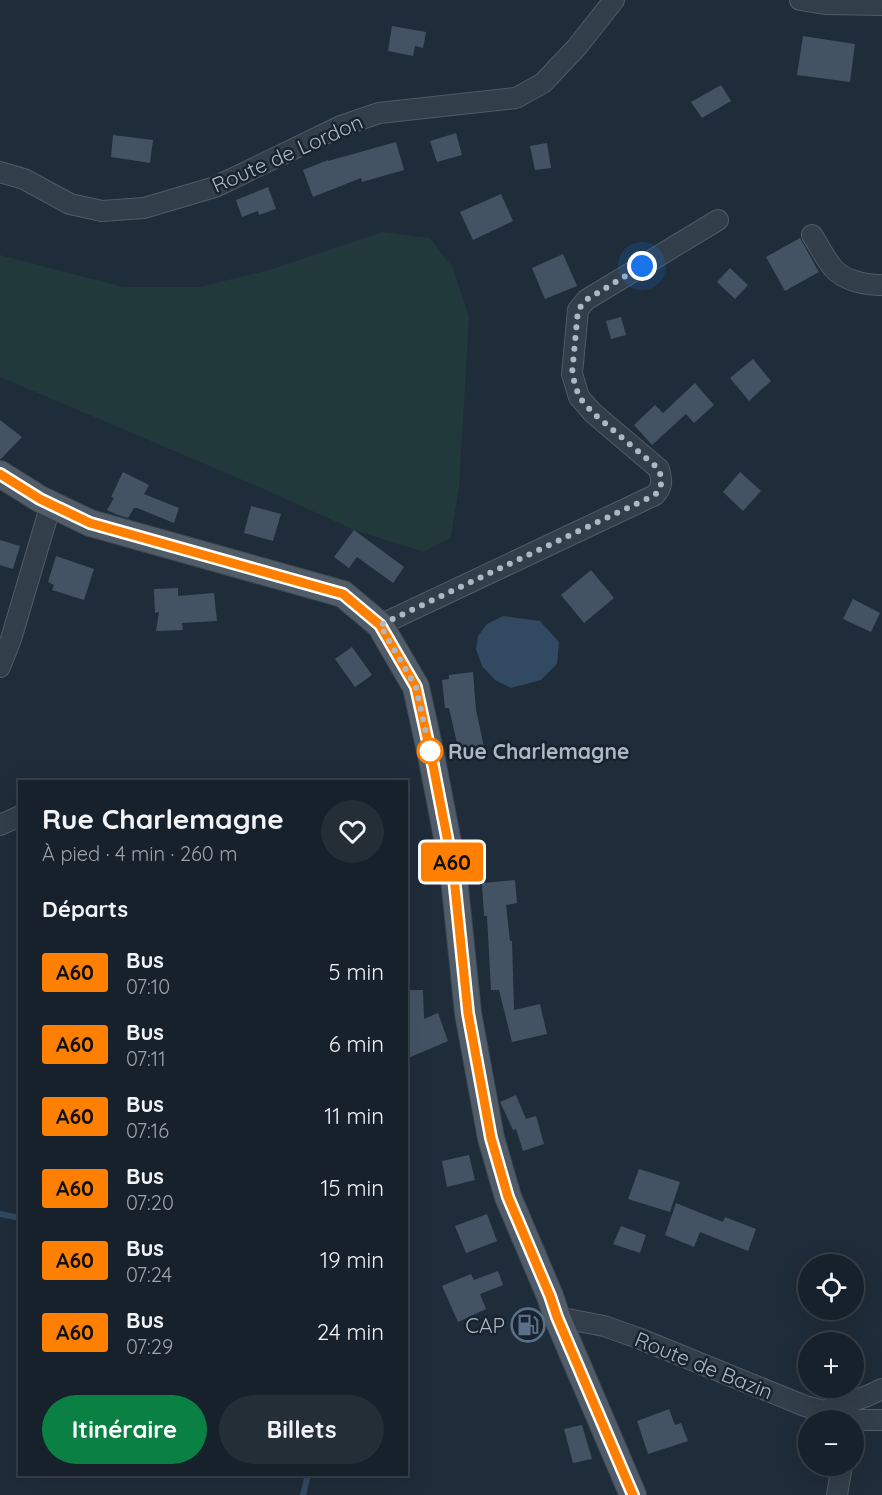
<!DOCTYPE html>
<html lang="fr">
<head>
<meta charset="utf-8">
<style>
  :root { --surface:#17212b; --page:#242e37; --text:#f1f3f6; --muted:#9ea3a9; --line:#363e47; --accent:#0b8043 }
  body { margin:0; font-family:Quicksand,sans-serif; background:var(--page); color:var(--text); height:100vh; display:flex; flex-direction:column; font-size:22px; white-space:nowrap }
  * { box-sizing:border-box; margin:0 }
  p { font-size:20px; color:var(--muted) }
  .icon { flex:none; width:33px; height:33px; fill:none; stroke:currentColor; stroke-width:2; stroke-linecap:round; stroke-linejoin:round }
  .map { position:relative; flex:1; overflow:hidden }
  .drawer { position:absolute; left:18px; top:780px; width:390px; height:696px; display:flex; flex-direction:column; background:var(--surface); border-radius:0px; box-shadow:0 6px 24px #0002,0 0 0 2px var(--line) }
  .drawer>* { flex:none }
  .badge { padding:0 12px; border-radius:4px; font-size:21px; line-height:39px }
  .buttons { position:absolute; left:798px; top:1254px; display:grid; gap:12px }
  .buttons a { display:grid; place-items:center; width:66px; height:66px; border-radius:50%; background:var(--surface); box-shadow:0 6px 24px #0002,0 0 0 2px var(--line); font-size:30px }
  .you { position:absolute; width:30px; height:30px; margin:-15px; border:4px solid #fff; border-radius:50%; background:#1a73e8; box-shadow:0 0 0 9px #1a73e833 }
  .map>.badge { position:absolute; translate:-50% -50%; box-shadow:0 0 0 3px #fff }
  h2 { padding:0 24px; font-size:22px; line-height:54px }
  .round { display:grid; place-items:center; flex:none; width:63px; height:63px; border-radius:32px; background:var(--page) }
  .summary { display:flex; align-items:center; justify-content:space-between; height:102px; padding:0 24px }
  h1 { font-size:28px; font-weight:700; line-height:45px }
  .button { display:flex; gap:12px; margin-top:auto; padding:12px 24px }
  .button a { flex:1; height:69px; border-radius:36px; background:var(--accent); color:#fff; font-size:24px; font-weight:700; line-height:69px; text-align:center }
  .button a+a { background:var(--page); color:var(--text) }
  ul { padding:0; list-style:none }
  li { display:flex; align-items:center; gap:18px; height:72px; padding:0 24px }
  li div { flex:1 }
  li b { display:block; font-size:22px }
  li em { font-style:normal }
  li .badge { min-width:66px; font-weight:700; text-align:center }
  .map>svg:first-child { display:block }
</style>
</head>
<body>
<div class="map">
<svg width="882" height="1495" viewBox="0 0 882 1495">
  <rect width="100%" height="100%" fill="#1f2c39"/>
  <polygon fill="#21393a" points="383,232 430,238 453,268 469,317 459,488 451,537 424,552 354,530 266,490 0,377 0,255 123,287 199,287 272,269"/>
  <polygon fill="#314961" points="503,616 540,621 559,642 557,664 541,680 511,688 495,680 482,666 476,649 478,636 487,624"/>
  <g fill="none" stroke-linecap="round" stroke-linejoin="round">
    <g stroke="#314961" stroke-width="6">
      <polyline points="0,1214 20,1218"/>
      <polyline points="303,1495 308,1474"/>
    </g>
  </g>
  <g fill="#445363">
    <polygon points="392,26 426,32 423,48 415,46 413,56 388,51"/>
    <polygon points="803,36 855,44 850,82 797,75"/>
    <polygon points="721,85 731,101 702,118 691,102"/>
    <polygon points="456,133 462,155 437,162 430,141"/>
    <polygon points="113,135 153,140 150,163 111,157"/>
    <polygon points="396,142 404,170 362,182 361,178 313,197 303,170 328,160 328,161"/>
    <polygon points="547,143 551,168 535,170 530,146"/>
    <polygon points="268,187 276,209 259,215 258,211 242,217 236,200"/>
    <polygon points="501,194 513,221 473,240 460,212"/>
    <polygon points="800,238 819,272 785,291 766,257"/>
    <polygon points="563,254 577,286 545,299 532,268"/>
    <polygon points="730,268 748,285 735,299 717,282"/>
    <polygon points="621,317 626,335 611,339 606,321"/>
    <polygon points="753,359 771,381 749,401 730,378"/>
    <polygon points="695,383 714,405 694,423 686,414 652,445 634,425 655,405 663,413"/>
    <polygon points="0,420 22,437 1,459 0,459"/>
    <polygon points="123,472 149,485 144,494 179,508 174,523 137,508 134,508 128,518 118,515 107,510 114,498 111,497"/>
    <polygon points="740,472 761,491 743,511 723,492"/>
    <polygon points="251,506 281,514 273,541 244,533"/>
    <polygon points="354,530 404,567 393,583 357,557 349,568 334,557"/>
    <polygon points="0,540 20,546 13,569 0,565"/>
    <polygon points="56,556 94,569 84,600 52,590 54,585 48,582"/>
    <polygon points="591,570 614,598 584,623 561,595"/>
    <polygon points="178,588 178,596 214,593 217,621 182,623 183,630 156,631 159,612 155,613 154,589"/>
    <polygon points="853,599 880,613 871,632 843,619"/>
    <polygon points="352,647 372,675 355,687 335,659"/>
    <polygon points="473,672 476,710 484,747 459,752 449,708 445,708 442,680 449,679 449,675"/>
    <polygon points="515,880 517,903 506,905 510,941 512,941 514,1010 540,1004 547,1034 512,1042 499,990 491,990 487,916 484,916 482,883"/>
    <polygon points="406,990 423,990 424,1019 438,1013 448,1041 406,1059"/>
    <polygon points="516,1095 526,1119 536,1116 544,1144 523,1151 516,1129 513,1130 500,1102"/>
    <polygon points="469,1155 475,1180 447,1187 442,1161"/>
    <polygon points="639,1169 680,1182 670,1212 628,1199"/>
    <polygon points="676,1203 723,1222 725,1217 756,1229 748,1251 700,1232 694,1247 665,1235"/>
    <polygon points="487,1214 497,1241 466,1253 455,1226"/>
    <polygon points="621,1226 646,1235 640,1253 613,1244"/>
    <polygon points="498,1271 503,1285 480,1294 486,1309 458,1322 442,1286 471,1274 474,1280"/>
    <polygon points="669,1409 675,1425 681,1423 688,1441 648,1454 637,1421"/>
    <polygon points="582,1425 592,1459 573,1463 564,1429"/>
  </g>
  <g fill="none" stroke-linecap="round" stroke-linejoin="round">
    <g stroke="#505b67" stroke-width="22">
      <g id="minor">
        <polyline points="800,0 825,4 882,5"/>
        <polyline points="0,172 24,179 70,204 102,211 144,208 215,187 341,126 379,113 516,98 543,83 577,47 614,0"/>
        <path d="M812,235C819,246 825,258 833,268C844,281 866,285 882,285"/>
        <path d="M380,625L655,495C663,486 662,481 659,469L593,413L579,397L572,374L578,310L586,300L718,220"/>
        <polyline points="0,667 11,639 51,504"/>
        <polyline points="0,825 20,816"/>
        <polyline points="557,1317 604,1326 638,1338 805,1406 824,1411 867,1396 882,1389"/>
        <polyline points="824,1411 846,1420 882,1420"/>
        <polyline points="837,1495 842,1466"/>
      </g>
    </g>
    <g stroke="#3c4752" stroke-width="28">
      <polyline id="major" points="0,474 40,499 90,523 343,594 380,625 416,687 432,760 453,868 468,1013 491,1138 508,1197 550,1296 557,1317 633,1495"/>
    </g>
    <use href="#minor" stroke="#323e49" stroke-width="20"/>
    <use href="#major" stroke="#505d69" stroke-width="26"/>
  </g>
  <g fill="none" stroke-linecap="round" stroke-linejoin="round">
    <g stroke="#fff" stroke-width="14">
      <polyline id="line" points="0,474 40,499 90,523 343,594 380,625 416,687 432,760 453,868 468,1013 491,1138 508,1197 550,1296 557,1317 633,1495"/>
    </g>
    <use href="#line" stroke="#ff8000" stroke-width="9"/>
    <path stroke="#acb8c6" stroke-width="6" stroke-dasharray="0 10.8" d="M430,751L416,687L380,625L655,495C663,486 662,481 659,469L593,413L579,397L572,374L578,310L586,300L642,266"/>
  </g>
  <defs>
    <g id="fuel-ring" transform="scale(1.725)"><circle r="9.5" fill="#18232d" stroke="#5c6f8a" stroke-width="1.5"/><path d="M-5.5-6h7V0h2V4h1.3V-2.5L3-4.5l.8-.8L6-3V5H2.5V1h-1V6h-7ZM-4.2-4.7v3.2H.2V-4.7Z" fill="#5c6f8a"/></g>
  </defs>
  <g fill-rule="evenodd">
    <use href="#fuel-ring" x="528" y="1325"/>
  </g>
  <circle fill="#fff" stroke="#ff8000" stroke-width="3" cx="430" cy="751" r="12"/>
  <g text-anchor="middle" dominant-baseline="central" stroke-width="5" stroke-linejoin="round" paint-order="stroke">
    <g font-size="21" fill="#acb8c6" stroke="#18232d">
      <text transform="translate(287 153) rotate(-24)">Route de Lordon</text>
      <text transform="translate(704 1365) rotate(22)">Route de Bazin</text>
    </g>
    <g font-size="21" font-weight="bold" fill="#acb8c6" stroke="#18232d" text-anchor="start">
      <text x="448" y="751">Rue Charlemagne</text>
    </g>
    <g font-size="21" fill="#acb8c6" stroke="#18232d" text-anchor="end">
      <text x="505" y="1325">CAP</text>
    </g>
  </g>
</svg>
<div class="buttons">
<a><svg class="icon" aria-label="locate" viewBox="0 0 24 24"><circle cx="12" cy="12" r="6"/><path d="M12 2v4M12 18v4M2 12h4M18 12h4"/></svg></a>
<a>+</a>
<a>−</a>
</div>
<div class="you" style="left:642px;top:266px"></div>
<b class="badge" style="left:452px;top:862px;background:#ff8000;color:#111">A60</b>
<section class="drawer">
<div class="summary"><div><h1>Rue Charlemagne</h1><p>À pied · 4 min · 260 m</p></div><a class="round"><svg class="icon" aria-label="heart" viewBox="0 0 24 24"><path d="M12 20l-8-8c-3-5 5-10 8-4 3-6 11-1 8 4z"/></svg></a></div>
<h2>Départs</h2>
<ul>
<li><span class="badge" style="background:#ff8000;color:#111">A60</span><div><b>Bus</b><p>07:10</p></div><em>5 min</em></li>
<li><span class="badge" style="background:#ff8000;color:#111">A60</span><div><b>Bus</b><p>07:11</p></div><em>6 min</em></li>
<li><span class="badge" style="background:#ff8000;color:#111">A60</span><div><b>Bus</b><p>07:16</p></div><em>11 min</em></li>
<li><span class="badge" style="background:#ff8000;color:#111">A60</span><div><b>Bus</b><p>07:20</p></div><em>15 min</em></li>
<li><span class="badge" style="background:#ff8000;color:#111">A60</span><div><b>Bus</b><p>07:24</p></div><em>19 min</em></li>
<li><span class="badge" style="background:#ff8000;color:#111">A60</span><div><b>Bus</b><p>07:29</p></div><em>24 min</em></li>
</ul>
<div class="button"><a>Itinéraire</a><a>Billets</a></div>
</section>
</div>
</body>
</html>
